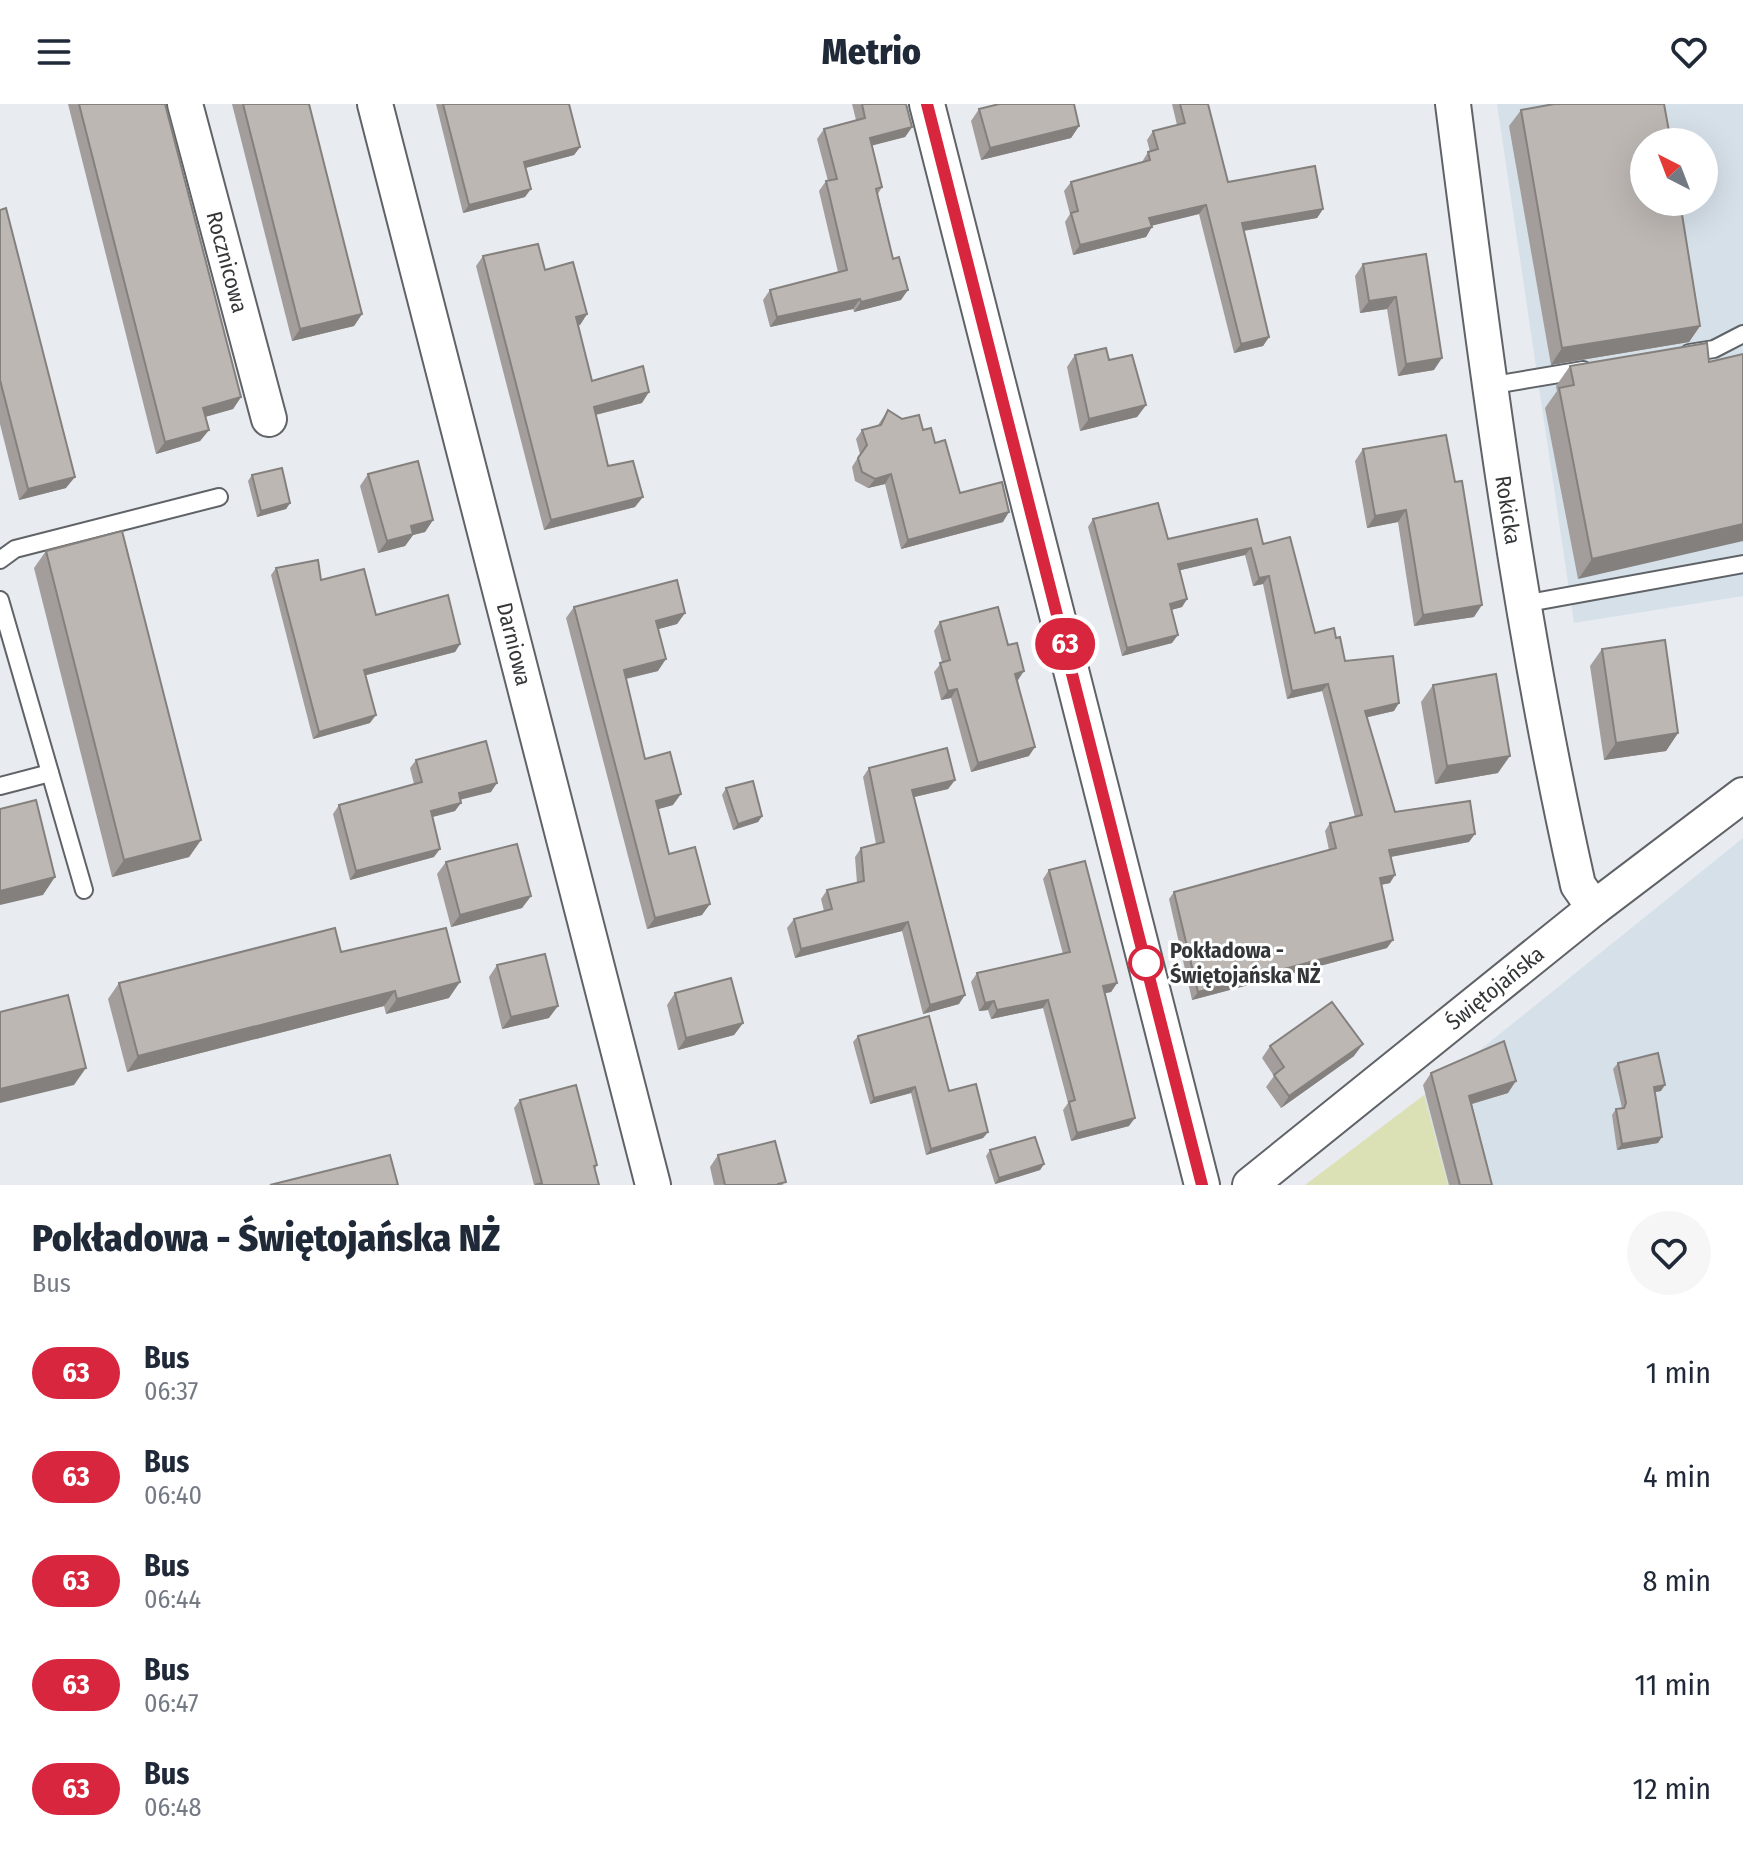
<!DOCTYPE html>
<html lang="en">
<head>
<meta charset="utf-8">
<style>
  :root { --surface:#fff; --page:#f6f6f7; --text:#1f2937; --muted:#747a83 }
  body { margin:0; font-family:"Fira Sans Condensed",sans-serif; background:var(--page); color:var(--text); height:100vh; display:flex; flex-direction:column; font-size:30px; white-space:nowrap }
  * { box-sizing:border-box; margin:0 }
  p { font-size:26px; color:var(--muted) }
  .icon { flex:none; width:44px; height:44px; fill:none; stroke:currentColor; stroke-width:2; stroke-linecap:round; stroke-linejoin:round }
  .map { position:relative; height:1081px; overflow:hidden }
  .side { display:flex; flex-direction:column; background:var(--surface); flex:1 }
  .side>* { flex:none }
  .badge { padding:0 16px; border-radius:26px; font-size:28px; line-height:52px }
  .needle { width:52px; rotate:318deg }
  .controls { position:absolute; left:1630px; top:24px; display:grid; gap:16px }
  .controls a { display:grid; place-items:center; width:88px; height:88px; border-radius:50%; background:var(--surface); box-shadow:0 8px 32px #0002; font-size:40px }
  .map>.badge { position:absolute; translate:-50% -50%; box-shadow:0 0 0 4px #fff }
  .round { display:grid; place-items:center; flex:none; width:84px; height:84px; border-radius:42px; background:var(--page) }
  .head { display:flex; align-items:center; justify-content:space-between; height:136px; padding:0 32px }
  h1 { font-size:38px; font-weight:800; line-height:60px }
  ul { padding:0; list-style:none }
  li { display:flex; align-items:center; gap:24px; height:104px; padding:0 32px }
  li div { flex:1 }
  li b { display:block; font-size:30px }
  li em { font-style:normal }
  li .badge { min-width:88px; font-weight:700; text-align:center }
  header { display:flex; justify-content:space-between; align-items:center; height:104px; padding:0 32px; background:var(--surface); font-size:36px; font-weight:800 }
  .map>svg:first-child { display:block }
</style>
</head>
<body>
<header><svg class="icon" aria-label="menu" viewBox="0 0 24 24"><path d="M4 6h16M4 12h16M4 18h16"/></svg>Metrio<svg class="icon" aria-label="heart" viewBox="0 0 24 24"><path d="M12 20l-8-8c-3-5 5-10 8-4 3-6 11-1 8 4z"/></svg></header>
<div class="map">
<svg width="1743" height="1081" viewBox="0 0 1743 1081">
  <rect width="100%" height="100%" fill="#e8ecf1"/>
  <g fill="#d6e0e9" fill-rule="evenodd">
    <path d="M1497,0H1743V492L1574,519ZM1644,38H1704V98H1644Z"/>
    <polygon points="1743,734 1743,1081 1448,1081 1424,991"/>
  </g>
  <polygon fill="#dbe1b5" points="1424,991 1448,1081 1305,1081"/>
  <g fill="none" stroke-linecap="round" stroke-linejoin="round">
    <g stroke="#5f6367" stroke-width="20">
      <g id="service">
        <polyline points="1689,249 1714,245 1743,230"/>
        <polyline points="1488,282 1583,266"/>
        <polyline points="0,456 15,445 219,393"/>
        <polyline points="0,496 84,786"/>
        <polyline points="1523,500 1743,460"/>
        <polyline points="0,682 50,669"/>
      </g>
    </g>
    <g stroke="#5f6367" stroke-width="38">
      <g id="minor">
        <polyline points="185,0 269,315"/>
        <polyline points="375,0 653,1081"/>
        <polyline points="927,0 1202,1081"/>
        <path d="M1453,0C1486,262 1520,523 1578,781L1594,804"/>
        <polyline points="1250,1081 1594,804 1743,691"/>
      </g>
    </g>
    <use href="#service" stroke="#fff" stroke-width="16"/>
    <use href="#minor" stroke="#fff" stroke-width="34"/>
  </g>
  <g fill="#a39d9b">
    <polygon points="68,0 165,0 241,293 233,305 205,313 209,326 200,337 156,350"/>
    <polygon points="232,0 309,0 362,210 354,222 292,237"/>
    <polygon points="436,0 569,0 580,43 574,51 525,64 525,93 463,109"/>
    <polygon points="852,0 906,0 912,23 905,33 872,41 882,83 878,90 901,196 854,208 853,205 770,223 763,196 770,186 838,168 819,87 826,77 828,77 817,35 824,25 856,16"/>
    <polygon points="1172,0 1208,0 1228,78 1323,105 1317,114 1244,127 1269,233 1263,242 1234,249 1199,110 1152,121 1146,133 1073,151 1065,118 1070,110 1064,87 1071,78 1142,58 1148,48 1150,48 1147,36 1153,27 1177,21"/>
    <polygon points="979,5 1079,22 1071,34 981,56 971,17"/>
    <polygon points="1521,6 1700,222 1689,238 1551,261 1509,22"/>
    <polygon points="0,106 66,384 19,396 0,320"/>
    <polygon points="1426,150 1434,266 1398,272 1387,205 1360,209 1355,172 1363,160"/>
    <polygon points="483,152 545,166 587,210 580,221 578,221 592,277 642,299 596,311 608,362 635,403 544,426 476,162"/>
    <polygon points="1743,250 1578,475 1545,304 1557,287 1556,282 1570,262 1709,258"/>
    <polygon points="1075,251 1109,256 1146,301 1137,313 1080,327 1067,263"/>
    <polygon points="888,306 923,326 935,339 960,389 1003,418 901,445 885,380 868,384 855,377 852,363 860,350 856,335 862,326 878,321"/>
    <polygon points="1363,345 1455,378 1474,513 1414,522 1398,418 1367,424 1355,357"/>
    <polygon points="368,370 433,416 425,428 413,431 405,442 378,449 360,382"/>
    <polygon points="252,371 290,399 286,405 257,413 248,377"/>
    <polygon points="1093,415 1168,435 1263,440 1315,529 1336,534 1345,557 1394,607 1367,613 1395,708 1469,738 1391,753 1390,779 1381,781 1387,844 1192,896 1169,795 1174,788 1329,746 1325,727 1330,719 1355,713 1322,587 1287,595 1263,480 1253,482 1245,451 1180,466 1187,495 1182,503 1171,506 1172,539 1122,552 1088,423"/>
    <polygon points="46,447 201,736 189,753 112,773 34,464"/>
    <polygon points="276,464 321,476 376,511 460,540 455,548 366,571 370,619 313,635 271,471"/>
    <polygon points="574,503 685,509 677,520 658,525 658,567 626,575 645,655 673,701 658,705 669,750 702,811 647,825 566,514"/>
    <polygon points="940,518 1018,576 1029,652 971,668 951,594 941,596 934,568 942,558 934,527"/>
    <polygon points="1602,545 1678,629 1666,647 1604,656 1590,562"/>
    <polygon points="1433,581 1498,669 1435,680 1421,598"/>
    <polygon points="416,656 491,688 460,696 455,707 432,713 434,753 350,776 333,710 339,701 414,680 410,664"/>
    <polygon points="869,664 955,676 948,685 914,693 959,900 923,910 902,827 795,854 787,824 794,815 824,807 821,795 827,786 857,779 855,753 861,744 876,740 863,673"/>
    <polygon points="726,684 762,712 758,718 733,726 722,691"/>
    <polygon points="446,758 531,792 522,804 451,823 437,770"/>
    <polygon points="1049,766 1117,879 1111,888 1104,889 1129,1022 1071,1037 1063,1006 1068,999 1043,904 991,915 988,906 979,907 971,878 977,869 1063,850 1043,775"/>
    <polygon points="341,848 449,894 386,910 384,902 127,968 108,895 119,879"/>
    <polygon points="497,861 549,914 502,925 489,873"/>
    <polygon points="675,889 743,919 734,931 678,946 667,901"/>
    <polygon points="858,932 949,987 988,1028 983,1034 926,1051 911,989 870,1000 853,938"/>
    <polygon points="1270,942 1354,952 1281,1004 1266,983 1274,972 1262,954"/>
    <polygon points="1618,959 1661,987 1655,988 1658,1039 1617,1046 1612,1011 1616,1005 1622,1004 1613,965"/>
    <polygon points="1431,969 1508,989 1472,1000 1492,1081 1449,1081 1423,981"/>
    <polygon points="520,996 597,1061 595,1065 534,1081 514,1004"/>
    <polygon points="990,1046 1044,1060 1040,1066 995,1080 986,1052"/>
    <polygon points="718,1051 784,1081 714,1081 710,1063"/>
  </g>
  <g fill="#84807e">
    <polygon points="1079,22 1071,34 981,56 990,44"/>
    <polygon points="912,23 905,33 863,44 870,34"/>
    <polygon points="580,43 574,51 518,66 524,58"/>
    <polygon points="531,85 525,93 463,109 469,101"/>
    <polygon points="1206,101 1199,110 1143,124 1149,114"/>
    <polygon points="1323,105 1317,114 1235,128 1242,119"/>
    <polygon points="1152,123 1146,133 1073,151 1080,141"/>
    <polygon points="908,186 901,196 854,208 861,198"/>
    <polygon points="1396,193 1387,205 1360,209 1369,197"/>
    <polygon points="860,195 853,205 770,223 777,213"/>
    <polygon points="362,210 354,222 292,237 300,225"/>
    <polygon points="587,210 580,221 568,224 576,213"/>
    <polygon points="1700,222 1689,238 1551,261 1562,244"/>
    <polygon points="1269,233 1263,242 1234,249 1241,240"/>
    <polygon points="1442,254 1434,266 1398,272 1406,260"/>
    <polygon points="649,288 642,299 586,313 594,303"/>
    <polygon points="241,293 233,305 194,316 203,304"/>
    <polygon points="1146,301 1137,313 1080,327 1089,315"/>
    <polygon points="209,326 200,337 156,350 165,338"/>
    <polygon points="891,370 885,380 868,384 875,375"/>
    <polygon points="75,373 66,384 19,396 28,385"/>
    <polygon points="643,393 635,403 544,426 551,416"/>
    <polygon points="290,399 286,405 257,413 261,407"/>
    <polygon points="1406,406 1398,418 1367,424 1375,412"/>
    <polygon points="1009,408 1003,418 901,445 908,436"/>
    <polygon points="433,416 425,428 413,431 405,442 378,449 387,437 411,422"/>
    <polygon points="1743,420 1743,437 1578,475 1592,455"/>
    <polygon points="1251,444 1245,451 1173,468 1178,460"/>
    <polygon points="1269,472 1263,480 1253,482 1259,474"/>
    <polygon points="1187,495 1182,503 1164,508 1170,500"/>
    <polygon points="1482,501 1474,513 1414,522 1423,511"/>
    <polygon points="685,509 677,520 648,528 656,517"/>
    <polygon points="1178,531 1172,539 1122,552 1127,544"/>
    <polygon points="460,540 455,548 359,573 364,566"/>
    <polygon points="666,555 658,567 616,577 624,566"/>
    <polygon points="1024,567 1018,576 1009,579 1015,570"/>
    <polygon points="1328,580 1322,587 1287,595 1292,587"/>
    <polygon points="957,585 951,594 941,596 948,587"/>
    <polygon points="1399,599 1394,607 1360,615 1365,607"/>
    <polygon points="376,611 370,619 313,635 319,628"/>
    <polygon points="1678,629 1666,647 1604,656 1616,639"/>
    <polygon points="1035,643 1029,652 971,668 978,659"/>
    <polygon points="1510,652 1498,669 1435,680 1447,662"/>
    <polygon points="955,676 948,685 906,695 912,686"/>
    <polygon points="497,679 491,688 453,697 459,689"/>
    <polygon points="681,690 673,701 648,708 656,697"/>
    <polygon points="461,699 455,707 425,715 431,707"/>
    <polygon points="762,712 758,718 733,726 738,720"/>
    <polygon points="1475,730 1469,738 1384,754 1389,746"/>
    <polygon points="201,736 189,753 112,773 124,756"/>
    <polygon points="440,745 434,753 350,776 356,767"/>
    <polygon points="1395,771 1390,779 1374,782 1380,774"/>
    <polygon points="55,773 43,791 0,801 0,787"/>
    <polygon points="531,792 522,804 451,823 460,811"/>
    <polygon points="710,800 702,811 647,825 655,814"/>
    <polygon points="908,818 902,827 795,854 801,845"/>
    <polygon points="1393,836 1387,844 1192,896 1198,888"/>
    <polygon points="460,878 449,894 386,910 397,895"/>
    <polygon points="1117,879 1111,888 1097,891 1103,882"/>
    <polygon points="395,887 384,902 127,968 138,952"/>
    <polygon points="965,891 959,900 923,910 930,901"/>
    <polygon points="1048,896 1043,904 991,915 997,906"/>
    <polygon points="994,897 988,906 979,907 985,899"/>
    <polygon points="558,902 549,914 502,925 511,913"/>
    <polygon points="743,919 734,931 678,946 686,934"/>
    <polygon points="1363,940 1354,952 1281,1004 1289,992"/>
    <polygon points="86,964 74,981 0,999 0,985"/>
    <polygon points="1516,977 1508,989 1461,1003 1469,992"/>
    <polygon points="1665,981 1661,987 1650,989 1654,983"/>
    <polygon points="915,983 911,989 870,1000 874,994"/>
    <polygon points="1135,1014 1129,1022 1071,1037 1077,1029"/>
    <polygon points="988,1028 983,1034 926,1051 931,1045"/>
    <polygon points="1662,1033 1658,1039 1617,1046 1622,1040"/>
    <polygon points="1044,1060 1040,1066 995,1080 999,1074"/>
  </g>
  <g fill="#bdb7b4" stroke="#84807e" stroke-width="2">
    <polygon points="79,0 165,0 241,293 203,304 209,326 165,338"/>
    <polygon points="243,0 309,0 362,210 300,225"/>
    <polygon points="443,0 569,0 580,43 524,58 531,85 469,101"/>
    <polygon points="862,0 906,0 912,23 870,34 882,83 876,85 893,155 899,153 908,186 861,198 860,195 777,213 770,186 847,166 826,77 837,75 824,25 865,14"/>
    <polygon points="999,0 1074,0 1079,22 990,44 979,5"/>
    <polygon points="1180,0 1208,0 1228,78 1315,62 1323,105 1242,119 1269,233 1241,240 1206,101 1149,114 1152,123 1080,141 1071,109 1078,107 1071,78 1150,56 1148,48 1158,45 1153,27 1185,19"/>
    <polygon points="1554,0 1664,0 1671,38 1644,38 1644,98 1680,98 1700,222 1562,244 1521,6"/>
    <polygon points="6,104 75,373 28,385 0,276 0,106"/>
    <polygon points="538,140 545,166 573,158 587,210 576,213 592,277 643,262 649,288 594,303 608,362 633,357 643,393 551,416 483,152"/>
    <polygon points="1426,150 1442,254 1406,260 1396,193 1369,197 1363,160"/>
    <polygon points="1707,239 1709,258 1743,250 1743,420 1592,455 1559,284 1574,281 1570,262"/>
    <polygon points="1106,244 1109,256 1132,251 1146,301 1089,315 1075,251"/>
    <polygon points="888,306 902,315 919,311 923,326 931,324 935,339 945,336 960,389 1002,378 1009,408 908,436 891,370 875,375 862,368 858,354 867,341 862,326 881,321"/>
    <polygon points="1446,331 1455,378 1462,377 1482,501 1423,511 1406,406 1375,412 1363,345"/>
    <polygon points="418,357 433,416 411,422 413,430 387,437 368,370"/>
    <polygon points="282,364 290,399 261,407 252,371"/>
    <polygon points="1158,399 1168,435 1257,415 1263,440 1290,433 1315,529 1334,524 1336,534 1340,533 1345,557 1393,552 1399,599 1365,607 1395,708 1470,697 1475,730 1389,746 1395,771 1380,774 1393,836 1198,888 1174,788 1336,744 1330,719 1362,711 1328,580 1292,587 1269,472 1259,474 1251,444 1178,460 1187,495 1170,500 1178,531 1127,544 1093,415"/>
    <polygon points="122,427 201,736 124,756 46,447"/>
    <polygon points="318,456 321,476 364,465 376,511 448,491 460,540 364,566 376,611 319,628 276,464"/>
    <polygon points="677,476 685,509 656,517 666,555 624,566 645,655 670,648 681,690 656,697 669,750 695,743 710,800 655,814 574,503"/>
    <polygon points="998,503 1008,541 1017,539 1024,567 1015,570 1035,643 978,659 957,585 948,587 940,559 950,556 940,518"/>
    <polygon points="1665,536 1678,629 1616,639 1602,545"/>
    <polygon points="1496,570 1510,652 1447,662 1433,581"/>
    <polygon points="486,637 497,679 459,689 461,699 431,707 440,745 356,767 339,701 422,678 416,656"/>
    <polygon points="947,644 955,676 912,686 965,891 930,901 908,818 801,845 794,815 832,805 827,786 864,777 861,744 884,738 869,664"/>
    <polygon points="753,677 762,712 738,720 726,684"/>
    <polygon points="36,696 55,773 0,787 0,705"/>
    <polygon points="517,740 531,792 460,811 446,758"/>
    <polygon points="1085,757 1117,879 1103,882 1135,1014 1077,1029 1069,998 1075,996 1048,896 997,906 994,897 985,899 977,869 1070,848 1049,766"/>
    <polygon points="335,824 341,848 446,824 460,878 397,895 395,887 138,952 119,879"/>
    <polygon points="545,850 558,902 511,913 497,861"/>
    <polygon points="731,874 743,919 686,934 675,889"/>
    <polygon points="68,891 86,964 0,985 0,908"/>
    <polygon points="1332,898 1363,940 1289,992 1274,971 1284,963 1270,942"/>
    <polygon points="929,912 949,987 976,980 988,1028 931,1045 915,983 874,994 858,932"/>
    <polygon points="1504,937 1516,977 1469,992 1492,1081 1460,1081 1431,969"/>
    <polygon points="1658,949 1665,981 1654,983 1662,1033 1622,1040 1616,1005 1624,1004 1626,999 1618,959"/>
    <polygon points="576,981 597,1061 594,1062 599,1081 535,1081 542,1079 520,996"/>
    <polygon points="1035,1033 1044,1060 999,1074 990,1046"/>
    <polygon points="775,1037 786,1078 778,1080 778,1081 725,1081 718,1051"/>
    <polygon points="390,1051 398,1081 270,1081"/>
  </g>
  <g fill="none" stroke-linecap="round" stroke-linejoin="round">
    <g stroke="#fff" stroke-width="18">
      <polyline id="line" points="927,0 1202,1081"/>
    </g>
    <use href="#line" stroke="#d7263d" stroke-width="12"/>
  </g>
  <circle fill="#fff" stroke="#d7263d" stroke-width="4" cx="1146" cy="859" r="16"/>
  <g text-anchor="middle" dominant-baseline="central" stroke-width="6" stroke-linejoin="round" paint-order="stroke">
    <g font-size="22" fill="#343638" stroke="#fff">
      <text transform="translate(227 158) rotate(75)">Rocznicowa</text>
      <text transform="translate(1508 406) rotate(81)">Rokicka</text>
      <text transform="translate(514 540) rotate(76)">Darniowa</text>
      <text transform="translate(1495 884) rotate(-39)">Świętojańska</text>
    </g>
    <g font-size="22" font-weight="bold" fill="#343638" stroke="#fff" text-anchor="start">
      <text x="1170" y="846">Pokładowa -<tspan x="1170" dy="25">Świętojańska NŻ</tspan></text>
    </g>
  </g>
</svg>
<div class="controls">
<a><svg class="needle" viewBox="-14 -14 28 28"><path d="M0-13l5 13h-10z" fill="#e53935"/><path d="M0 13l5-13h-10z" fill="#747a83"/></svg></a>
</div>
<b class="badge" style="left:1065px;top:540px;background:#d7263d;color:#fff">63</b>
</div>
<section class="side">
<div class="head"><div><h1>Pokładowa - Świętojańska NŻ</h1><p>Bus</p></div><a class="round"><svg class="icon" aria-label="heart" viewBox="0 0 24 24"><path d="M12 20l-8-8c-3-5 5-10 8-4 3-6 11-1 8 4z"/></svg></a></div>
<ul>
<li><span class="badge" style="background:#d7263d;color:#fff">63</span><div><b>Bus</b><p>06:37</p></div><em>1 min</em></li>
<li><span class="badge" style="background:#d7263d;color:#fff">63</span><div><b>Bus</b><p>06:40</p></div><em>4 min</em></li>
<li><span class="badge" style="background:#d7263d;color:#fff">63</span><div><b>Bus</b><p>06:44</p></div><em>8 min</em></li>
<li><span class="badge" style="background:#d7263d;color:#fff">63</span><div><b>Bus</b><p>06:47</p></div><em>11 min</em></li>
<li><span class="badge" style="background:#d7263d;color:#fff">63</span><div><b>Bus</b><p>06:48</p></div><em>12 min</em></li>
</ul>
</section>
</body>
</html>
